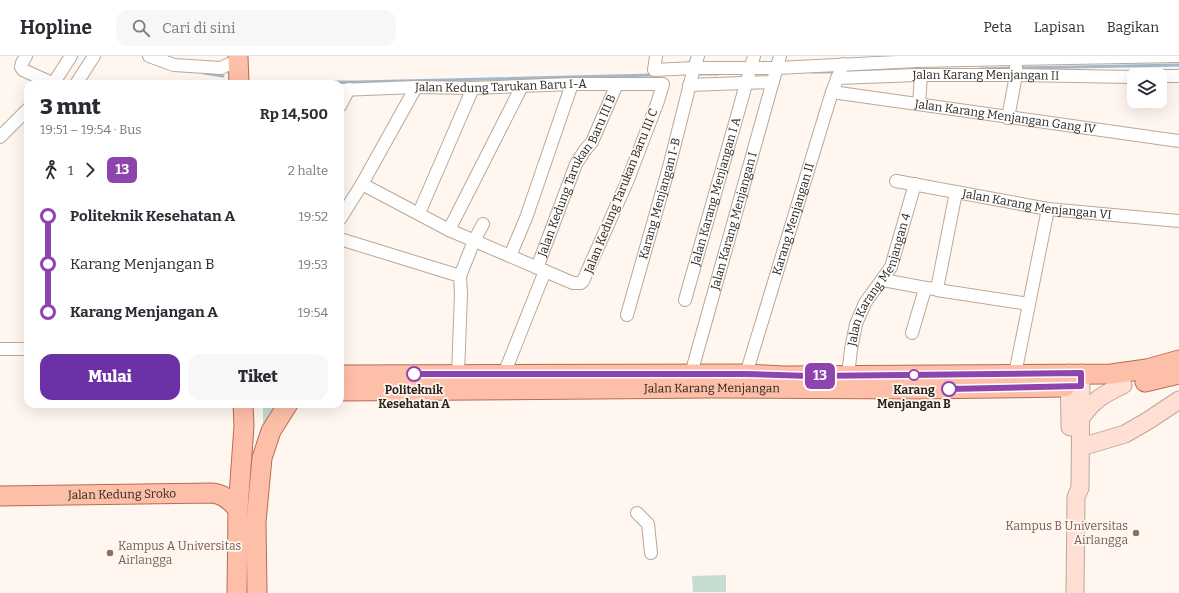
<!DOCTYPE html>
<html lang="id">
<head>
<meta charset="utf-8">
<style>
  :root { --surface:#fff; --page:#f7f7f7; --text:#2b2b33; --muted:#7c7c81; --line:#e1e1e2; --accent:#6c31a7 }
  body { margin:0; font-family:Bitter,serif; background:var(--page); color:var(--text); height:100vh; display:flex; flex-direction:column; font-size:15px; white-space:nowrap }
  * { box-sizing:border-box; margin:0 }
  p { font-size:13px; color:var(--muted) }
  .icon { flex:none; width:22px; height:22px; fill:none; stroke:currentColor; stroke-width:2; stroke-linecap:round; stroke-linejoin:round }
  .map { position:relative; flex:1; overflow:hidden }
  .drawer { position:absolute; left:24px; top:24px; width:320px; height:328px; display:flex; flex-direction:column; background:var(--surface); border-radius:12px; box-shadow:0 4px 16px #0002 }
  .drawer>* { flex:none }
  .badge { padding:0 8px; border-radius:6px; font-size:14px; line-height:26px }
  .controls { position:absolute; left:1127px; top:12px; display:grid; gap:8px }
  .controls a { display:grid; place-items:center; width:40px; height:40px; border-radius:8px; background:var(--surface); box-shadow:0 4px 16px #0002; font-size:20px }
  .map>.badge { position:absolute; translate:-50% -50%; box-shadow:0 0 0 2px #fff }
  .legs { display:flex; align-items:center; gap:6px; height:44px; padding:0 16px; font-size:13px }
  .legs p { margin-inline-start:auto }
  .overview { display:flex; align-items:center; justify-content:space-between; height:68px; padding:0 16px }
  h1 { font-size:22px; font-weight:800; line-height:30px }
  .action { display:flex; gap:8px; margin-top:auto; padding:8px 16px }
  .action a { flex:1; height:46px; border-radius:12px; background:var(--accent); color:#fff; font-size:16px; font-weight:800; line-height:46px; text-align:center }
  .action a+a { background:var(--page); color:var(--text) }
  ul { padding:0 16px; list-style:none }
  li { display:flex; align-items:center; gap:14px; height:48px; font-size:15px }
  li i { display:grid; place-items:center; width:6px; height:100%; margin:0 5px; background:currentColor }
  li i::after { content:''; width:10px; height:10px; margin:-5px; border:3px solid; border-radius:50%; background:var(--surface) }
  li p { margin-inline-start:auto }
  li:first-child i { background:linear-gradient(#0000 50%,currentColor 0) }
  li:last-child i { background:linear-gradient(currentColor 50%,#0000 0) }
  header { display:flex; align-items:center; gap:24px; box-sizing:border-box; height:56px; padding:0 20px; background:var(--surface); border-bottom:1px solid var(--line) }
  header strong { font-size:19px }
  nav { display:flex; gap:22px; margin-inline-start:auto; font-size:14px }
  .search { width:280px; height:36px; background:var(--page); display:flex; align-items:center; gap:10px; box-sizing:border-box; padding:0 14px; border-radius:12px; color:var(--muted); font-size:15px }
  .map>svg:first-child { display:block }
</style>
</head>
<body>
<header>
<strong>Hopline</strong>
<div class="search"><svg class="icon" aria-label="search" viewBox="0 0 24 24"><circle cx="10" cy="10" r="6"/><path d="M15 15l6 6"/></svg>Cari di sini</div>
<nav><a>Peta</a><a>Lapisan</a><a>Bagikan</a></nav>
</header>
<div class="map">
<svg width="1179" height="537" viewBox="0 0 1179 537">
  <rect width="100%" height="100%" fill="#fff7ef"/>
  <g fill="#c6dcd0">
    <polygon points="263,348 281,348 263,375"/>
    <polygon points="726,519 726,536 693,536 692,520"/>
  </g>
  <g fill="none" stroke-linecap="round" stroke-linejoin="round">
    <g stroke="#a2b8ce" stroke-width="3">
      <polyline points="1020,12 1179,9"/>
      <polyline points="980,13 1014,12"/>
      <polyline points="812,16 836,16"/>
      <polyline points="844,16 856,15"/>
      <polyline points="204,17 223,20"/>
      <polyline points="696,18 718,18"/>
      <polyline points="254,26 356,26 654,19"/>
    </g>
    <g stroke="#baa897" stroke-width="14">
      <g id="minor">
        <polyline points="26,0 22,7 21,11 23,14 54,28"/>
        <polyline points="149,0 174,9 221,12 238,4"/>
        <polyline points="656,0 654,14 694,12 777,12 917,5 1015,3 1179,0"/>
        <polyline points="1160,20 1179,20"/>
        <path id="s1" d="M837,22L917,19H1016L1134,21"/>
        <polyline points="53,28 71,0"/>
        <polyline points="76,28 94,0"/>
        <polyline points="689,29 773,26"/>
        <path id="s2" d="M340,34L416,31L473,32L572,28H663L658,45L627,126L583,225L581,227H573L449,174L362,128"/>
        <path id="s3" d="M832,36L1179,85"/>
        <polyline points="919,48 921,19"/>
        <polyline points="340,50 349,33"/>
        <polyline points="1008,62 1016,19 1016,11"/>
        <polyline points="0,81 28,53"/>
        <path id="s4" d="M896,125L1048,153L1179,165"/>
        <polyline points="419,157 473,32"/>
        <polyline points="340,163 362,128 416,31"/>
        <polyline points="449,174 522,30"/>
        <polyline points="340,183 460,220"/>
        <polyline points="510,200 526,162 572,28"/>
        <path id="s5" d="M537,212L576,108L585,94L592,86L617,28"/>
        <polyline points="883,224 926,232"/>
        <polyline points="937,234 1029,248"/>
        <path id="s6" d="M685,244L754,0"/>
        <path id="s7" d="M627,259L669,111L693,16L698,0"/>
        <polyline points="912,277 925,233 926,232 937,233 956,136"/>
        <polyline points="0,293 28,293"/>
        <polyline points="458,318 461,238 460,220 474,185 483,168"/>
        <polyline points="504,318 545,215"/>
        <path id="s8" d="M691,318L780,0"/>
        <path id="s9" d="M746,318L832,36L843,8"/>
        <polyline points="1015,318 1048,153"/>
        <path id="s10" d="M848,319L851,293L856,268L865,247L891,211L915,128"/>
        <polyline points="637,457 648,468 651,497"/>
      </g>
    </g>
    <g stroke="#baa897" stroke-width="19">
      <g id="secondary">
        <polyline points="1069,317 1070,371"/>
        <path d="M1081,362C1093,344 1104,338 1123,329"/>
        <polyline points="1081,391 1125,378 1149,364 1179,344"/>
        <polyline points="1075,537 1076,441 1080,432 1081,317"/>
      </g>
    </g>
    <g stroke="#b46d53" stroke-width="21">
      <g id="primary">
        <polyline points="238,0 239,28"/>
        <polyline points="340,319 746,318 784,320 1111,318 1147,313 1179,304"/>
        <polyline points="1145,326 1179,318"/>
        <path id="s11" d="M340,335L712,332L918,333L1065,331"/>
        <path id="s12" d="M0,440L212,437C224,438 230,445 238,453"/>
        <polyline points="237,537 238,453 244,370 243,348"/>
        <polyline points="257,537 256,466 262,402 271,375 288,348"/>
      </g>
    </g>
    <use href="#minor" stroke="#fff" stroke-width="12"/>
    <use href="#secondary" stroke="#ffdfd4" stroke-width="17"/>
    <use href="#primary" stroke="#febfa9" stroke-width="19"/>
  </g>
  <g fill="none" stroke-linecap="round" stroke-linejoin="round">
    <g stroke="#fff" stroke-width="9">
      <polyline id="line-1" points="414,318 746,318 809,320 1081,317 1081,330 949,333"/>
    </g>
    <use href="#line-1" stroke="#8e44ad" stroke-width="6"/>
  </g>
  <g fill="#fff" stroke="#8e44ad" stroke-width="2">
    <circle cx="414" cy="318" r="7"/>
    <circle cx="914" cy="319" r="5"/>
    <circle cx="949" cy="333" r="7"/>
  </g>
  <g fill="#8d6e63" stroke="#fff7ef" stroke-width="1.5">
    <circle cx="1136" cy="477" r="4"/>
    <circle cx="110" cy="497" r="4"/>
  </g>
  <g text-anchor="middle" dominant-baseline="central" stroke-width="3.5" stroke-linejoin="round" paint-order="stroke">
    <g font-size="12" fill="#2c251e" stroke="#fff7ef">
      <text stroke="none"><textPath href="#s1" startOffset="149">Jalan Karang Menjangan II</textPath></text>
      <text stroke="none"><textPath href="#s2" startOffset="161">Jalan Kedung Tarukan Baru I-A</textPath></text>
      <text stroke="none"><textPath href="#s3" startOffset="175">Jalan Karang Menjangan Gang IV</textPath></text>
      <text stroke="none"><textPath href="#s5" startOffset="101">Jalan Kedung Tarukan Baru III B</textPath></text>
      <text transform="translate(621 135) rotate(-68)">Jalan Kedung Tarukan Baru III C</text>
      <text stroke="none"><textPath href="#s6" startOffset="113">Jalan Karang Menjangan I A</textPath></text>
      <text stroke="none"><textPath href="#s7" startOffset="121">Karang Menjangan I-B</textPath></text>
      <text stroke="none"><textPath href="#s4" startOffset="143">Jalan Karang Menjangan VI</textPath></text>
      <text stroke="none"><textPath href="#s9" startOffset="162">Karang Menjangan II</textPath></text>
      <text stroke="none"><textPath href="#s8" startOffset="159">Jalan Karang Menjangan I</textPath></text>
      <text stroke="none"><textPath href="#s10" startOffset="102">Jalan Karang Menjangan 4</textPath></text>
      <text stroke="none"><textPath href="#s11" startOffset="372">Jalan Karang Menjangan</textPath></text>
      <text stroke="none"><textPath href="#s12" startOffset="122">Jalan Kedung Sroko</textPath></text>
    </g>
    <g font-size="12" font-weight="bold" fill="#2c251e" stroke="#fff7ef">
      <text x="414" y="334">Politeknik<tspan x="414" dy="14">Kesehatan A</tspan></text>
      <text x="914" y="334">Karang<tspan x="914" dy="14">Menjangan B</tspan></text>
    </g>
    <g font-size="12" fill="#785e54" stroke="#fff7ef" text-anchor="end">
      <text x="1128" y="470">Kampus B Universitas<tspan x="1128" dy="14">Airlangga</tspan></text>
      <text x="118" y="490" text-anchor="start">Kampus A Universitas<tspan x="118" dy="14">Airlangga</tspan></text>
    </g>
  </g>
</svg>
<div class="controls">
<a><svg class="icon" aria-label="layers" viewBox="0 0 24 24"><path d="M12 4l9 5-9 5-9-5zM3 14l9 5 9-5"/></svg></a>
</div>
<b class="badge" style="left:820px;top:320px;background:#8e44ad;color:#fff">13</b>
<section class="drawer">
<div class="overview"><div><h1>3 mnt</h1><p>19:51 – 19:54 · Bus</p></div><b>Rp 14,500</b></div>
<div class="legs"><svg class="icon" aria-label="walk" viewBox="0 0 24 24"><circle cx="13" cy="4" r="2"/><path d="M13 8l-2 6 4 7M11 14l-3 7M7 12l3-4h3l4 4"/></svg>1<svg class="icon" aria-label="forward" viewBox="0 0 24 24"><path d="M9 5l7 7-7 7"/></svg><b class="badge" style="background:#8e44ad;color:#fff">13</b><p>2 halte</p></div>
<ul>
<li><i style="color:#8e44ad"></i><b>Politeknik Kesehatan A</b><p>19:52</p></li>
<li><i style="color:#8e44ad"></i><span>Karang Menjangan B</span><p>19:53</p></li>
<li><i style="color:#8e44ad"></i><b>Karang Menjangan A</b><p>19:54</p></li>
</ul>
<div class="action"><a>Mulai</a><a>Tiket</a></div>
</section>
</div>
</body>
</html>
